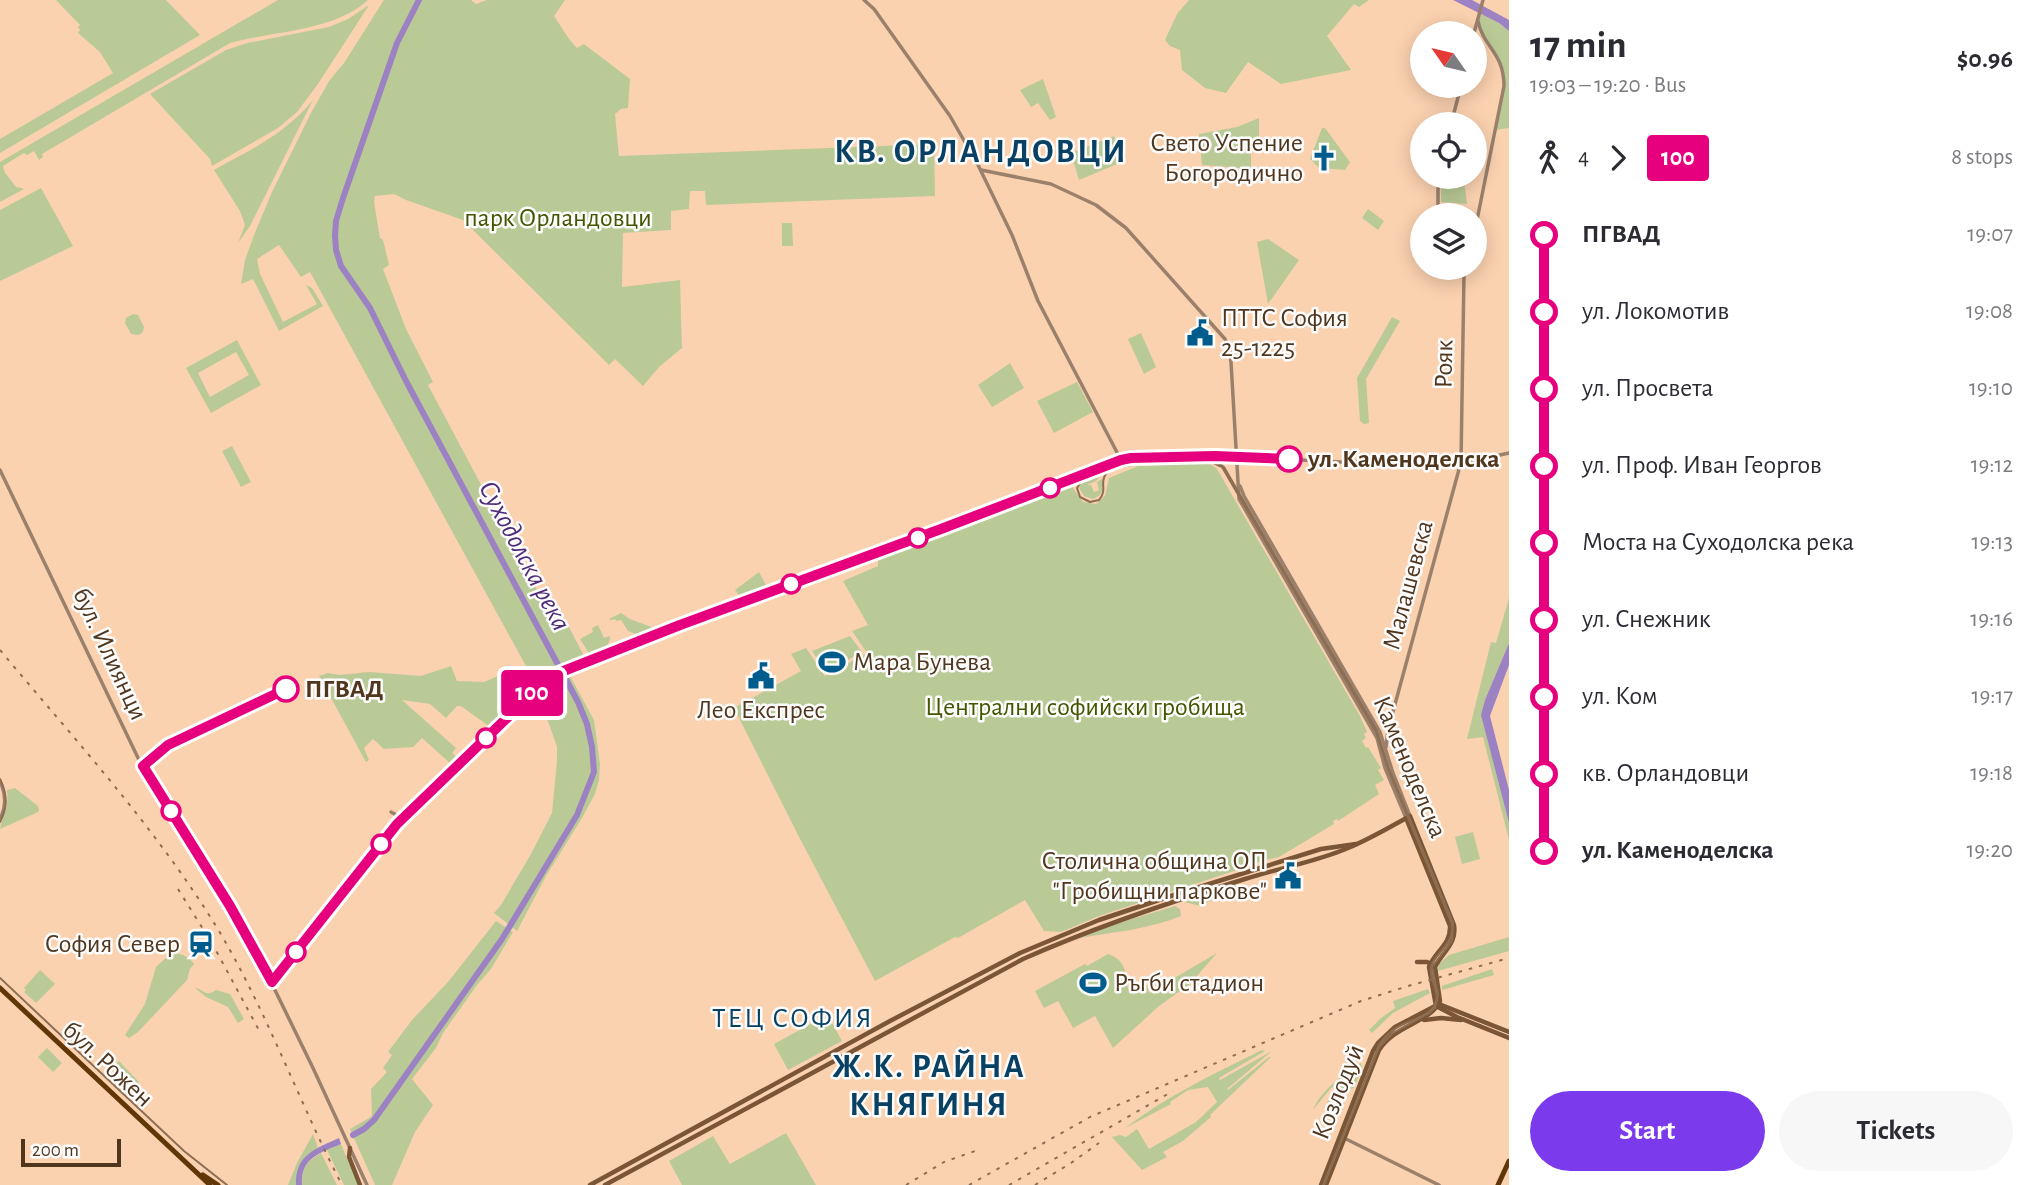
<!DOCTYPE html>
<html lang="en">
<head>
<meta charset="utf-8">
<style>
  :root { --surface:#fff; --page:#f7f7f7; --text:#2b2b33; --muted:#7c7c81; --accent:#7c3aed }
  body { margin:0; font-family:"Alegreya Sans",sans-serif; background:var(--page); color:var(--text); height:100vh; display:flex; flex-direction:column; font-size:26px; white-space:nowrap }
  * { box-sizing:border-box; margin:0 }
  p { font-size:23px; color:var(--muted) }
  .icon { flex:none; width:38px; height:38px; fill:none; stroke:currentColor; stroke-width:2; stroke-linecap:round; stroke-linejoin:round }
  .map { position:relative; flex:1; overflow:hidden }
  .details { display:flex; flex-direction:column; background:var(--surface); width:525px }
  .details>* { flex:none }
  .badge { padding:0 14px; border-radius:5px; font-size:24px; line-height:46px }
  .needle { width:46px; rotate:304deg }
  .tools { position:absolute; left:1410px; top:21px; display:grid; gap:14px }
  .tools a { display:grid; place-items:center; width:77px; height:77px; border-radius:50%; background:var(--surface); box-shadow:0 4px 18px #0003; font-size:35px }
  .scale { position:absolute; left:21px; bottom:18px; width:100px; box-sizing:border-box; padding-left:7px; border:4px solid #51361e; border-top:0; font-size:19px; line-height:24px; white-space:nowrap; color:#51361e; -webkit-text-stroke:5px #fcfcfc; paint-order:stroke }
  .map>.badge { position:absolute; translate:-50% -50%; box-shadow:0 0 0 4px #fff }
  .legs { display:flex; align-items:center; gap:10px; height:77px; padding:0 21px; font-size:23px }
  .legs p { margin-inline-start:auto }
  .summary { display:flex; align-items:center; justify-content:space-between; height:119px; padding:0 21px }
  h1 { font-size:38px; font-weight:700; line-height:52px }
  .action { display:flex; gap:14px; margin-top:auto; padding:14px 21px }
  .action a { flex:1; height:80px; border-radius:42px; background:var(--accent); color:#fff; font-size:28px; font-weight:700; line-height:80px; text-align:center }
  .action a+a { background:var(--page); color:var(--text) }
  ul { padding:0 21px; list-style:none }
  li { display:flex; align-items:center; gap:24px; height:77px; font-size:26px }
  li i { display:grid; place-items:center; width:10px; height:100%; margin:0 9px; background:currentColor }
  li i::after { content:''; width:18px; height:18px; margin:-9px; border:5px solid; border-radius:50%; background:var(--surface) }
  li p { margin-inline-start:auto }
  li:first-child i { background:linear-gradient(#0000 50%,currentColor 0) }
  li:last-child i { background:linear-gradient(currentColor 50%,#0000 0) }
  main { display:flex; flex:1; min-height:0 }
  .map>svg:first-child { display:block }
</style>
</head>
<body>
<main>
<div class="map">
<svg width="1509" height="1185" viewBox="0 0 1509 1185">
  <rect width="100%" height="100%" fill="#fbd2b0"/>
  <g fill="#baca96" fill-rule="evenodd">
    <polygon points="56,0 166,0 200,35 0,153 0,139 113,73 100,52 78,33 80,30 78,27 80,25"/>
    <path d="M278,0H368C335,31 273,31 230,43L42,154L43,157L39,160L34,151L27,155L24,153L3,166L5,173L16,187L22,188L24,189L0,202V162Z"/>
    <polygon points="384,0 471,0 476,4 487,0 565,0 554,16 569,39 577,48 584,44 630,79 628,108 621,109 615,114 619,156 934,144 935,196 706,205 705,191 690,191 689,209 671,211 671,230 623,233 622,287 680,280 682,348 659,367 643,386 615,359 609,365 463,220 406,200 394,194 375,196 374,202 380,238 383,240 389,265 383,269 406,329 433,382 428,385 544,603 554,598 585,658 554,670 541,680 533,679 310,272 301,277 279,245 257,259 260,274 283,322 317,304 306,285 312,288 323,306 279,331 253,279 241,284 245,260 254,235 272,192 311,113 329,81 344,63"/>
    <polygon points="1189,0 1369,0 1359,7 1354,4 1327,36 1351,70 1281,84 1248,62 1226,93 1205,88 1182,70 1180,50 1170,46 1165,40 1177,14"/>
    <polygon points="369,5 318,84 297,112 278,128 212,166 210,159 150,94 226,50 247,43 329,27 348,19"/>
    <path d="M1479,13L1499,23L1509,31V128L1495,130C1500,109 1509,84 1501,63C1495,45 1474,35 1479,13Z"/>
    <polygon points="1043,79 1056,117 1050,120 1038,103 1031,107 1020,90"/>
    <path d="M313,100L250,226L238,243L245,225L240,211L214,170C253,148 284,135 313,100Z"/>
    <polygon points="1259,118 1259,143 1251,144 1251,169 1202,165 1199,134 1237,127"/>
    <polygon points="1322,128 1325,128 1350,162 1345,170 1319,168 1310,159"/>
    <polygon points="1114,136 1122,162 1079,180 1071,153"/>
    <polygon points="1444,178 1464,180 1467,204 1441,202 1441,188"/>
    <polygon points="41,188 73,246 0,281 0,210"/>
    <polygon points="1368,209 1384,221 1378,230 1362,218"/>
    <polygon points="782,223 792,223 793,246 782,246"/>
    <polygon points="1268,239 1299,260 1268,304 1257,242"/>
    <polygon points="133,314 138,315 144,327 143,332 139,335 131,334 125,323 126,318"/>
    <polygon points="1392,317 1400,321 1366,379 1369,423 1364,424 1360,421 1357,378"/>
    <polygon points="1141,333 1156,367 1144,374 1128,339"/>
    <path d="M237,340L261,385L211,413L186,368ZM236,352L249,375L210,397L198,373Z"/>
    <polygon points="1010,363 1024,388 992,407 978,385"/>
    <polygon points="1077,382 1093,412 1054,433 1037,401"/>
    <polygon points="232,446 251,482 241,487 222,451"/>
    <polygon points="1209,463 1217,469 1360,716 1367,732 1364,734 1366,738 1362,741 1366,748 1368,747 1381,768 1378,770 1384,780 1375,785 1379,794 1338,821 1337,819 1333,821 1334,824 1279,857 1265,860 1264,859 1255,864 1099,916 1061,932 1044,931 1025,900 958,938 955,937 875,981 798,835 734,708 801,671 791,654 806,648 825,676 867,653 852,631 868,625 843,581 878,566 878,556 1071,485 1083,502 1096,504 1105,496 1109,478 1138,466"/>
    <path d="M1105,471L1096,481L1087,485H1091L1094,492L1099,490L1097,482L1102,479C1103,488 1104,495 1093,499L1084,496L1079,488L1081,482Z"/>
    <polygon points="759,572 767,587 741,598 735,590"/>
    <polygon points="1509,598 1509,643 1485,700 1483,722 1509,823 1509,840 1483,737 1467,739 1491,642 1496,643"/>
    <polygon points="621,613 630,619 654,628 638,635 628,631 621,620 616,621 615,619 611,620 609,619"/>
    <polygon points="598,625 604,638 610,636 610,639 606,649 590,655 580,639 593,632 592,628"/>
    <polygon points="850,636 862,652 826,672 812,651"/>
    <path d="M451,666L457,681L484,682L521,666L533,685C520,701 505,713 490,727L461,706H457L446,718L430,704L402,700L456,748L452,753L458,758L451,764L422,738L413,747L384,749L373,739L364,748L369,760L366,762L319,676L328,673L340,675L369,672L421,676Z"/>
    <polygon points="569,674 594,720 600,764 599,780 595,794 582,818 546,876 517,931 494,913 501,905 531,854 552,813 557,761 557,747 549,724 536,696 551,683"/>
    <path d="M15,788L38,806L39,811L36,813L0,829C3,813 9,811 7,790Z"/>
    <polygon points="1473,832 1480,859 1462,864 1455,837"/>
    <polygon points="1235,884 1236,887 1201,906 1184,902"/>
    <path d="M1175,906L1180,909L1181,916C1150,929 1114,932 1081,938L1109,926Z"/>
    <polygon points="496,921 513,932 491,969 477,985 443,1033 436,1048 412,1079 433,1105 415,1132 392,1185 375,1185 350,1129 369,1118 372,1115 371,1089 387,1072 383,1068 392,1055 388,1052 412,1020 448,982"/>
    <polygon points="1509,937 1509,951 1438,971 1439,964 1449,955"/>
    <path d="M171,953C180,953 189,956 194,964L190,969L187,980L138,1032L129,1038L125,1035L145,1004L156,967Z"/>
    <path d="M1217,953L1190,984L1159,1006L1113,1048L1095,1016L1073,1028L1058,1001L1044,1008L1035,991L1085,964L1087,966L1108,954C1130,962 1123,975 1129,991L1147,985L1149,993Z"/>
    <polygon points="1492,969 1494,975 1442,990 1442,986"/>
    <polygon points="40,970 55,984 36,1003 24,992 26,990 24,988"/>
    <path d="M195,988C204,989 205,998 216,990L230,994L244,1019L238,1023L228,1007L206,997Z"/>
    <polygon points="1428,989 1430,993 1393,1013 1372,1033 1369,1030 1381,1018 1395,1008 1393,1001"/>
    <polygon points="816,1021 820,1027 831,1021 842,1041 788,1070 774,1044"/>
    <polygon points="47,1048 62,1063 53,1072 38,1057"/>
    <path d="M1262,1050L1265,1051L1219,1078L1220,1080L1272,1051L1227,1089L1228,1090L1269,1057H1271L1210,1115L1211,1117L1183,1141L1163,1152L1167,1157L1142,1170L1112,1137L1120,1135L1126,1137L1137,1129L1149,1149L1196,1122L1217,1102L1208,1087L1188,1090L1170,1102L1171,1104L1125,1128C1167,1096 1215,1073 1262,1050Z"/>
    <polygon points="119,1061 139,1082 131,1090 114,1075 114,1066"/>
    <path d="M1361,1063L1362,1067L1354,1088L1347,1090L1330,1106L1331,1112L1338,1120L1336,1122L1327,1115C1323,1103 1331,1096 1340,1090L1338,1083L1330,1089L1313,1110C1323,1087 1342,1077 1361,1063Z"/>
    <polygon points="786,1133 816,1185 682,1185 669,1161 713,1136 730,1164"/>
    <path d="M313,1134L318,1148C303,1157 296,1167 296,1185H288L297,1163Z"/>
    <polygon points="341,1144 358,1185 344,1185 327,1150"/>
    <path d="M321,1153L337,1185H302C301,1168 307,1161 321,1153Z"/>
  </g>
  <g fill="#9c82c3">
    <polygon points="1453,0 1472,0 1509,20 1509,31 1499,23"/>
    <polygon points="1509,643 1509,665 1490,716 1509,790 1509,823 1481,715 1485,700"/>
    <path d="M339,1138L341,1144C320,1153 300,1158 302,1185H296C295,1155 315,1149 339,1138Z"/>
  </g>
  <g fill="none" stroke-linecap="round" stroke-linejoin="round">
    <polyline stroke="#9c82c3" stroke-width="6" points="353,1135 364,1129 374,1120 502,939 577,815 594,772 592,747 587,724 578,702 406,381 370,308 341,266 336,250 335,235 336,221 343,198 397,43 419,0"/>
    <g stroke="#9b816c" stroke-width="3.5">
      <polyline points="864,0 874,9 950,116 978,165 1012,235 1038,301 1121,460"/>
      <polyline points="1474,33 1483,0"/>
      <polyline points="1451,124 1461,86"/>
      <polyline points="981,170 1051,184 1096,205 1126,228 1225,339 1229,346 1231,362 1239,499 1377,738 1385,768 1406,818"/>
      <polyline points="1438,215 1438,189 1441,177"/>
      <path d="M1475,230L1504,86C1504,52 1483,47 1478,21"/>
      <polyline points="0,470 140,762 199,854 254,947 313,1068 367,1185"/>
      <polyline points="1240,486 1244,496 1380,732 1393,773 1410,816"/>
      <polyline points="1386,747 1388,730 1461,462 1464,273 1462,268"/>
      <path d="M0,781C6,794 7,806 0,819"/>
      <polyline points="391,812 398,816 405,815"/>
      <polyline points="272,982 397,824 537,689 556,674 680,625 1126,459 1215,456 1341,462 1461,462 1478,460 1509,453"/>
      <polyline points="1342,1137 1439,1185"/>
    </g>
    <g stroke="#7a5636" stroke-width="4.5">
      <path d="M1406,818L1450,926C1451,945 1435,951 1429,967L1436,1006L1457,1017L1509,1038"/>
      <polyline points="1417,962 1427,962 1431,964"/>
      <polyline points="1424,1020 1441,1018 1461,1020"/>
      <polyline points="350,1148 349,1157 360,1185"/>
      <polyline points="590,1185 890,1021 1020,953 1099,920 1177,894 1321,849 1356,844"/>
      <path d="M605,1185L1023,959C1095,927 1170,902 1245,879C1279,868 1316,862 1348,848C1370,839 1390,827 1410,816L1454,925C1457,944 1443,951 1435,967L1440,1001C1430,1023 1396,1024 1379,1050L1326,1185"/>
      <polyline points="1321,1185 1373,1051 1378,1043 1395,1027 1439,1004 1509,1032"/>
    </g>
    <g stroke="#623707" stroke-width="5">
      <polyline points="0,988 210,1185"/>
      <polyline points="203,1175 218,1185"/>
      <polyline points="1498,1185 1509,1161"/>
    </g>
    <g stroke="#8e6e52" stroke-width="2">
      <path d="M0,779C7,794 8,807 0,822"/>
      <polyline points="0,978 184,1151 227,1185"/>
      <path d="M1323,1185L1379,1045C1384,1038 1390,1031 1398,1027C1409,1020 1430,1017 1435,1004C1442,991 1425,975 1433,962C1441,948 1454,943 1452,924L1388,769L1376,732L1222,467L1211,462C1191,463 1117,460 1106,474C1099,482 1108,490 1099,500L1090,502L1080,497L1077,488L1082,480L1127,463L1210,460L1216,461L1224,467L1377,731L1389,769L1453,923L1452,941L1432,967L1438,995L1435,1008L1429,1013L1393,1033L1379,1047L1324,1185"/>
    </g>
    <g stroke="#8e6e52" stroke-width="2" stroke-dasharray="3.5 7" stroke-linecap="butt">
      <path d="M0,650C76,741 157,829 219,931C267,1012 299,1102 342,1185"/>
      <polyline points="178,889 213,945 261,1034"/>
      <polyline points="906,1185 944,1162 978,1150"/>
      <polyline points="969,1185 1090,1117 1361,1001 1408,986 1509,958"/>
      <polyline points="1009,1185 1173,1091"/>
      <polyline points="1035,1185 1071,1163 1099,1143"/>
    </g>
  </g>
  <g fill="none" stroke-linecap="round" stroke-linejoin="round">
    <g stroke="#fff" stroke-width="16">
      <polyline id="line-1" points="286,689 168,745 143,766 230,906 272,982 397,824 537,689 556,674 680,625 941,529 1121,460 1131,458 1215,456 1289,459"/>
    </g>
    <use href="#line-1" stroke="#e6007e" stroke-width="10"/>
  </g>
  <defs>
    <g id="church-bare" transform="scale(2.1)"><path d="M-1.2-6h2.4v3.5h3.3v2.4h-3.3V6h-2.4V-.1h-3.3v-2.4h3.3Z" fill="#005c8d" stroke="#fcfcfc" stroke-width="2.5" paint-order="stroke"/></g>
    <g id="civic-bare" transform="scale(2.1)"><path d="M-.6-6.5H3V-4.5H.6V-3L4-1V1h2V6H-6V1h2V-1L-.6-3ZM-1.2 2.5V6h2.4V2.5Z" fill="#005c8d" stroke="#fcfcfc" stroke-width="2.5" paint-order="stroke"/></g>
    <g id="stadium-bare" transform="scale(2.1)"><path d="M0-5a6.5 5 0 1 0 0 10a6.5 5 0 1 0 0-10ZM-3.5-1.8h7v3.6h-7Z" fill="#005c8d" stroke="#fcfcfc" stroke-width="2.5" paint-order="stroke"/></g>
    <g id="station-bare" transform="scale(2.1)"><path d="M-3-6H3Q5-6 5-4V2Q5 4 3 4L4.5 6H3L1.5 4h-3L-3 6H-4.5L-3 4Q-5 4-5 2V-4Q-5-6-3-6ZM-3.5-4v3h7v-3ZM-3.5 1v1.5H-2V1ZM2 1v1.5H3.5V1Z" fill="#005c8d" stroke="#fcfcfc" stroke-width="2.5" paint-order="stroke"/></g>
  </defs>
  <g fill-rule="evenodd">
    <use href="#church-bare" x="1324" y="158"/>
    <use href="#civic-bare" x="1200" y="333"/>
    <use href="#stadium-bare" x="832" y="662"/>
    <use href="#civic-bare" x="761" y="676"/>
    <use href="#civic-bare" x="1288" y="876"/>
    <use href="#station-bare" x="201" y="944"/>
    <use href="#stadium-bare" x="1093" y="983"/>
  </g>
  <g fill="#fff" stroke="#e6007e" stroke-width="3.5">
    <circle cx="1289" cy="459" r="12"/>
    <circle cx="1050" cy="488" r="9"/>
    <circle cx="918" cy="538" r="9"/>
    <circle cx="791" cy="584" r="9"/>
    <circle cx="286" cy="689" r="12"/>
    <circle cx="486" cy="738" r="9"/>
    <circle cx="171" cy="811" r="9"/>
    <circle cx="381" cy="844" r="9"/>
    <circle cx="296" cy="952" r="9"/>
  </g>
  <g text-anchor="middle" dominant-baseline="central" stroke-width="5" stroke-linejoin="round" paint-order="stroke">
    <g font-size="26" fill="#51361e" stroke="#fcfcfc" text-anchor="end">
      <text x="1303" y="143">Свето Успение<tspan x="1303" dy="30">Богородично</tspan></text>
      <text x="1221" y="318" text-anchor="start">ПТТС София<tspan x="1221" dy="30">25-1225</tspan></text>
      <text x="853" y="662" text-anchor="start">Мара Бунева</text>
      <text x="761" y="710" text-anchor="middle">Лео Експрес</text>
      <text x="1267" y="861">Столична община ОП<tspan x="1267" dy="30">"Гробищни паркове"</tspan></text>
      <text x="180" y="944">София Север</text>
      <text x="1114" y="983" text-anchor="start">Ръгби стадион</text>
    </g>
    <g font-size="26" fill="#455600" stroke="#fcfcfc">
      <text x="558" y="218">парк Орландовци</text>
      <text x="1085" y="707">Централни софийски гробища</text>
    </g>
    <g font-size="26" fill="#51361e" stroke="#fcfcfc">
      <text transform="translate(1444 364) rotate(-89)">Рояк</text>
      <text transform="translate(1408 585) rotate(-75)">Малашевска</text>
      <text transform="translate(110 654) rotate(65)">бул. Илиянци</text>
      <text transform="translate(1410 767) rotate(67)">Каменоделска</text>
      <text transform="translate(108 1064) rotate(43)">бул. Рожен</text>
      <text transform="translate(1338 1092) rotate(-68)">Козлодуй</text>
    </g>
    <g font-size="26" font-weight="bold" fill="#51361e" stroke="#fcfcfc" text-anchor="start">
      <text x="1308" y="459">ул. Каменоделска</text>
      <text x="305" y="689">ПГВАД</text>
    </g>
    <g font-size="28" font-style="italic" fill="#4f2b79" stroke="#fcfcfc">
      <text transform="translate(524 556) rotate(62)">Суходолска река</text>
    </g>
    <g font-size="28" letter-spacing="2" fill="#084163" stroke="#fcfcfc">
      <text x="793" y="1019">ТЕЦ СОФИЯ</text>
    </g>
    <g font-size="33" font-weight="bold" letter-spacing="2" fill="#084163" stroke="#fcfcfc">
      <text x="981" y="152">КВ. ОРЛАНДОВЦИ</text>
      <text x="929" y="1067">Ж.К. РАЙНА<tspan x="929" dy="38">КНЯГИНЯ</tspan></text>
    </g>
  </g>
</svg>
<div class="tools">
<a><svg class="needle" viewBox="-14 -14 28 28"><path d="M0-13l5 13h-10z" fill="#e53935"/><path d="M0 13l5-13h-10z" fill="#7c7c81"/></svg></a>
<a><svg class="icon" aria-label="locate" viewBox="0 0 24 24"><circle cx="12" cy="12" r="6"/><path d="M12 2v4M12 18v4M2 12h4M18 12h4"/></svg></a>
<a><svg class="icon" aria-label="layers" viewBox="0 0 24 24"><path d="M12 4l9 5-9 5-9-5zM3 14l9 5 9-5"/></svg></a>
</div>
<div class="scale">200 m</div>
<b class="badge" style="left:532px;top:693px;background:#e6007e;color:#fff">100</b>
</div>
<section class="details">
<div class="summary"><div><h1>17 min</h1><p>19:03 – 19:20 · Bus</p></div><b>$0.96</b></div>
<div class="legs"><svg class="icon" aria-label="walk" viewBox="0 0 24 24"><circle cx="13" cy="4" r="2"/><path d="M13 8l-2 6 4 7M11 14l-3 7M7 12l3-4h3l4 4"/></svg>4<svg class="icon" aria-label="forward" viewBox="0 0 24 24"><path d="M9 5l7 7-7 7"/></svg><b class="badge" style="background:#e6007e;color:#fff">100</b><p>8 stops</p></div>
<ul>
<li><i style="color:#e6007e"></i><b>ПГВАД</b><p>19:07</p></li>
<li><i style="color:#e6007e"></i><span>ул. Локомотив</span><p>19:08</p></li>
<li><i style="color:#e6007e"></i><span>ул. Просвета</span><p>19:10</p></li>
<li><i style="color:#e6007e"></i><span>ул. Проф. Иван Георгов</span><p>19:12</p></li>
<li><i style="color:#e6007e"></i><span>Моста на Суходолска река</span><p>19:13</p></li>
<li><i style="color:#e6007e"></i><span>ул. Снежник</span><p>19:16</p></li>
<li><i style="color:#e6007e"></i><span>ул. Ком</span><p>19:17</p></li>
<li><i style="color:#e6007e"></i><span>кв. Орландовци</span><p>19:18</p></li>
<li><i style="color:#e6007e"></i><b>ул. Каменоделска</b><p>19:20</p></li>
</ul>
<div class="action"><a>Start</a><a>Tickets</a></div>
</section>
</main>
</body>
</html>
